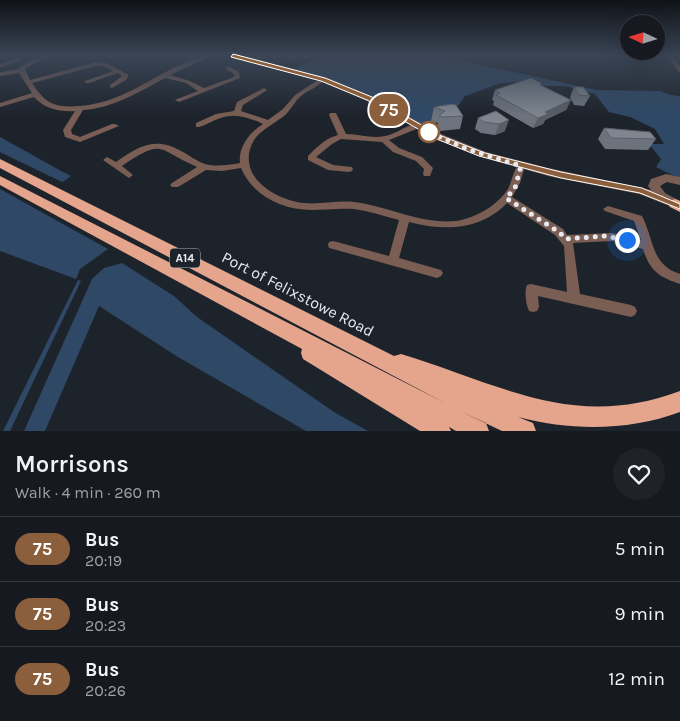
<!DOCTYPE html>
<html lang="en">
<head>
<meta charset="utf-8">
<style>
  :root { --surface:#161a20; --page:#1f2329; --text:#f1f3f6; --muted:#9ea1a5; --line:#35383e }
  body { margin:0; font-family:Karla,sans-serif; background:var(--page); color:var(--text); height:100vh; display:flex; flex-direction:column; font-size:19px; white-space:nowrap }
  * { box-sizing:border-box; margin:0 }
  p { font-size:16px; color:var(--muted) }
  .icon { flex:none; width:28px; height:28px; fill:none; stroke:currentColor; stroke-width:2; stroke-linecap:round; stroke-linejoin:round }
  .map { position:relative; height:431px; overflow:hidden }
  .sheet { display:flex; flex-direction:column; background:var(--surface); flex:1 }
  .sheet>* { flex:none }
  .badge { padding:0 10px; border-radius:16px; font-size:18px; line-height:32px }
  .needle { width:32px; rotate:274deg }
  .tools { position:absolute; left:620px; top:15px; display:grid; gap:10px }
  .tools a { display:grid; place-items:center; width:45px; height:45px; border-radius:50%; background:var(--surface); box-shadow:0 5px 20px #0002,0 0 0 1px var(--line); font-size:25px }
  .you { position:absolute; width:25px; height:25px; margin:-12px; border:4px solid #fff; border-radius:50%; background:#1a73e8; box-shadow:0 0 0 8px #1a73e833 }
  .map>.badge { position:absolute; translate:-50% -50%; box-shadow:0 0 0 2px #fff }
  .round { display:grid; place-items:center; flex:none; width:52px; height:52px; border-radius:26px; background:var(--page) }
  .overview { display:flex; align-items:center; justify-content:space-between; height:85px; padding:0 15px }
  h1 { font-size:24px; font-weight:600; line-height:38px }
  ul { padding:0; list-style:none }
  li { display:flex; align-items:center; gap:15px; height:65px; padding:0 15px; border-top:1px solid var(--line) }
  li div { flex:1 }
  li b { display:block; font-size:19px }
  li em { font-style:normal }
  li .badge { min-width:55px; font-weight:700; text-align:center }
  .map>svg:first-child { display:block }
</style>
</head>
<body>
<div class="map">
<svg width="680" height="431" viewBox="0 0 680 431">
  <rect width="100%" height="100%" fill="#1d232b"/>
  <g fill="#2f4866">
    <path d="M324,56H439L597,90L660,91L671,95L680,96V179L656,167L661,159L649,144H664L655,129L630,117L609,112L595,94L565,86H536L519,82L501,83L465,96L458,106L445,108C437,117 433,119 439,131L436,133C387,103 350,84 293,69Z"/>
    <polygon points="0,137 63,172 71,176 63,182 60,181 0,152"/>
    <polygon points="0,189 108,249 80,269 76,279 0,251"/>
    <polygon points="122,263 174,296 197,317 334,412 368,431 306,431 178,357 99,306 45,431 24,431 92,279 104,268"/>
    <polygon points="78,280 81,281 10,431 3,431"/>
  </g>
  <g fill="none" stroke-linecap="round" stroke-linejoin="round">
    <g fill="#7a5e53" fill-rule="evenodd">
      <path d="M44,56H54L36,62L25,69L30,80L96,62L106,63L129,75L126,80L112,88L110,87V85L122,76L118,73L89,83H85V81L113,71L103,66H96L32,83C45,103 54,108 79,106C110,104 135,89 162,74C177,66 194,56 212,56L170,75L190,81L204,88L234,77V74L226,69V67H230L239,72L240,78L179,102L175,100L177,99L198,91L186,83L165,78C139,92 113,108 83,110L71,130L72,134L80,137L112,124H115L119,126L80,142L65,137L63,130L75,111C60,112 45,109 34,97L0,107V103L32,93L19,73L0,76V72L19,69L20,67L32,60Z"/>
      <polygon points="257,56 264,56 255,63 251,63 251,61"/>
      <polygon points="282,56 293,56 297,58 294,60"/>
      <polygon points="667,56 673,56 680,66 680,72 678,71"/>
      <polygon points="17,58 20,60 19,61 0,68 0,64"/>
      <path d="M321,78L326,79C319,86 309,90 301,96C294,102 291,110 284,116C276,122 267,127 259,134C246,147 245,167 258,181C268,192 283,199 297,202C316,206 335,200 354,202C389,206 431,229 465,219C482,214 498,204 508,189C512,182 514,166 521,163L525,166L520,183L512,197L563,229L567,235L612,233L641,240L634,221L605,211L603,209L608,206L642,216C654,239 651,265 680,274V284C659,277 650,271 643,249L612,241L573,243L580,294L631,305L635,307L637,311L635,315L631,317L538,296L539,307L537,311L533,312L529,311C526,304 524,292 527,285L531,284L567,292L564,246L555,235L507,203C480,231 444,231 409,222L399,258L441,270L443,273L441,276L437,278L333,249L329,248L328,245L329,242L333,241L389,256L399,220C384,216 369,211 354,209C339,208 325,210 311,210C282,210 252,195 241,168L222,171L206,170L178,187H172L170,185L172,183L197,167C157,150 165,137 122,166L133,175L129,178L103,160L107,157L116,162C138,147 155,136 181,151C189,155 196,161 205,164C216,167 229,165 240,163C238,147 250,132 263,124C248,117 234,112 218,119C212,121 206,125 199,127H196V123L216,114L234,111L237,102L264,88L267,90L266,91L243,105L241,111L268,120L283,109L295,95Z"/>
      <path d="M330,113H336L346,134C359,134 372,139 385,136C397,134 408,123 419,124V128L389,140L399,148L422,157L433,168L430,176H424L423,174L424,169L416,161L393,152L382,142L341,139L332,144L316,157L333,165L352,167L353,169L352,171L349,172L328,170L308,160V156C317,147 326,138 338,135L329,115Z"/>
    </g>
    <polygon fill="#7a5e53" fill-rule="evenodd" points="229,56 242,56 326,77 373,97 441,134 486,152 548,168 651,190 648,186 651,179 666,174 680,177 680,185 667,182 660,186 665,193 680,201 680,210 639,194 548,176 478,156 433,138 367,101 320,81"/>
    <g fill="#e5a48c" fill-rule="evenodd">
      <path d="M0,159L394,356L401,354C500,384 574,431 680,391V412C629,431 571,431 518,417L533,423L536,431H502L462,412L486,423L489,431H456L449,427L451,431H420L303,359L301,353L302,349L0,185V176L445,403L0,168Z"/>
      <polygon points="675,199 680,201 680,212 670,207 668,204 670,201"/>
    </g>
  </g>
  <g fill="#6d737c">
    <polygon points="541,83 540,85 571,100 566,110 545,120 543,124 533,128 493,105 494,101 492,100 495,90"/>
    <polygon points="574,87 590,96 584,106 574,105 570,97"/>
    <polygon points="434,107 463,116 460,129 440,131 436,129 438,123 431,121"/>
    <polygon points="496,111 505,131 495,135 481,133 475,129 478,118"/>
    <polygon points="604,128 656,139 648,150 605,149 598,139"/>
  </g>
  <g fill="#595e65">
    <polygon points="571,100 566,110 545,120 543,124 533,128 538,118 545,112"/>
    <polygon points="509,120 505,131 495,135 499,124"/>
  </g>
  <g fill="#7f8690" stroke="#595e65">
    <polygon points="531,78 541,83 540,85 571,100 545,112 548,114 538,118 496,95 500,93 495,90"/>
    <polygon points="574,87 583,87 590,96 579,95"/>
    <polygon points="452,104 456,105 463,116 443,117 439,116 445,111 434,107"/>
    <polygon points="496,111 509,120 499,124 484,122 478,118"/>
    <polygon points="604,128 650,132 656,139 611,138"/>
  </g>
  <linearGradient id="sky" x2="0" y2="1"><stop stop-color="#101318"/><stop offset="0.48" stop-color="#3a4555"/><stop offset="1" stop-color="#3a4555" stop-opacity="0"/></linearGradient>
  <rect width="680" height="116" fill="url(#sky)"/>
  <polygon fill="#8b5e3c" stroke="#fff" points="233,54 325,78 372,97 439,135 485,153 561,172 642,188 680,204 680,209 640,193 561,178 479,156 434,138 367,100 321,81 231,57"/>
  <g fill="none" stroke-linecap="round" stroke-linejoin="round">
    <polyline stroke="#e7ebf1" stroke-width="5" stroke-dasharray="0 9" points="429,132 426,131 467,149 521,166 515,188 506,198 559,232 566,239 604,236 627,240"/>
  </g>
  <circle fill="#fff" stroke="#8b5e3c" stroke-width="2.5" cx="429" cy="132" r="10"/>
  <g text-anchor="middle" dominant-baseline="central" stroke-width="4" stroke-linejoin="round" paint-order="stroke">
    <rect fill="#1d232b" stroke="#aaafb6" stroke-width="1" x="170" y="248.5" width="30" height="19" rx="4"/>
    <g font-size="12" font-weight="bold" fill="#e7ebf1">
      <text x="185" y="258">A14</text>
    </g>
    <g font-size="16" fill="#e7ebf1" stroke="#1d232b">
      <text transform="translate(298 294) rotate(27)">Port of Felixstowe Road</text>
    </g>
  </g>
</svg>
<div class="tools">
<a><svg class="needle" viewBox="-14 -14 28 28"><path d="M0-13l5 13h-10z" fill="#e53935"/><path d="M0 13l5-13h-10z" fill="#9ea1a5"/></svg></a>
</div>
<div class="you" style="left:627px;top:240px"></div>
<b class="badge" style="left:389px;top:110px;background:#8b5e3c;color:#fff">75</b>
</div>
<section class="sheet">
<div class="overview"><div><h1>Morrisons</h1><p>Walk · 4 min · 260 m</p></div><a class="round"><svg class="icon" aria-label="heart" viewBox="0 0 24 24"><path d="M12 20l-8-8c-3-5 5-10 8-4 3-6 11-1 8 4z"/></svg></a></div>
<ul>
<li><span class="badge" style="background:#8b5e3c;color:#fff">75</span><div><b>Bus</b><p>20:19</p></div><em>5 min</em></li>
<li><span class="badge" style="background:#8b5e3c;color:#fff">75</span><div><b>Bus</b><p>20:23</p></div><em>9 min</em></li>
<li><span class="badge" style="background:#8b5e3c;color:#fff">75</span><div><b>Bus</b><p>20:26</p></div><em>12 min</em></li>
</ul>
</section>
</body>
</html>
